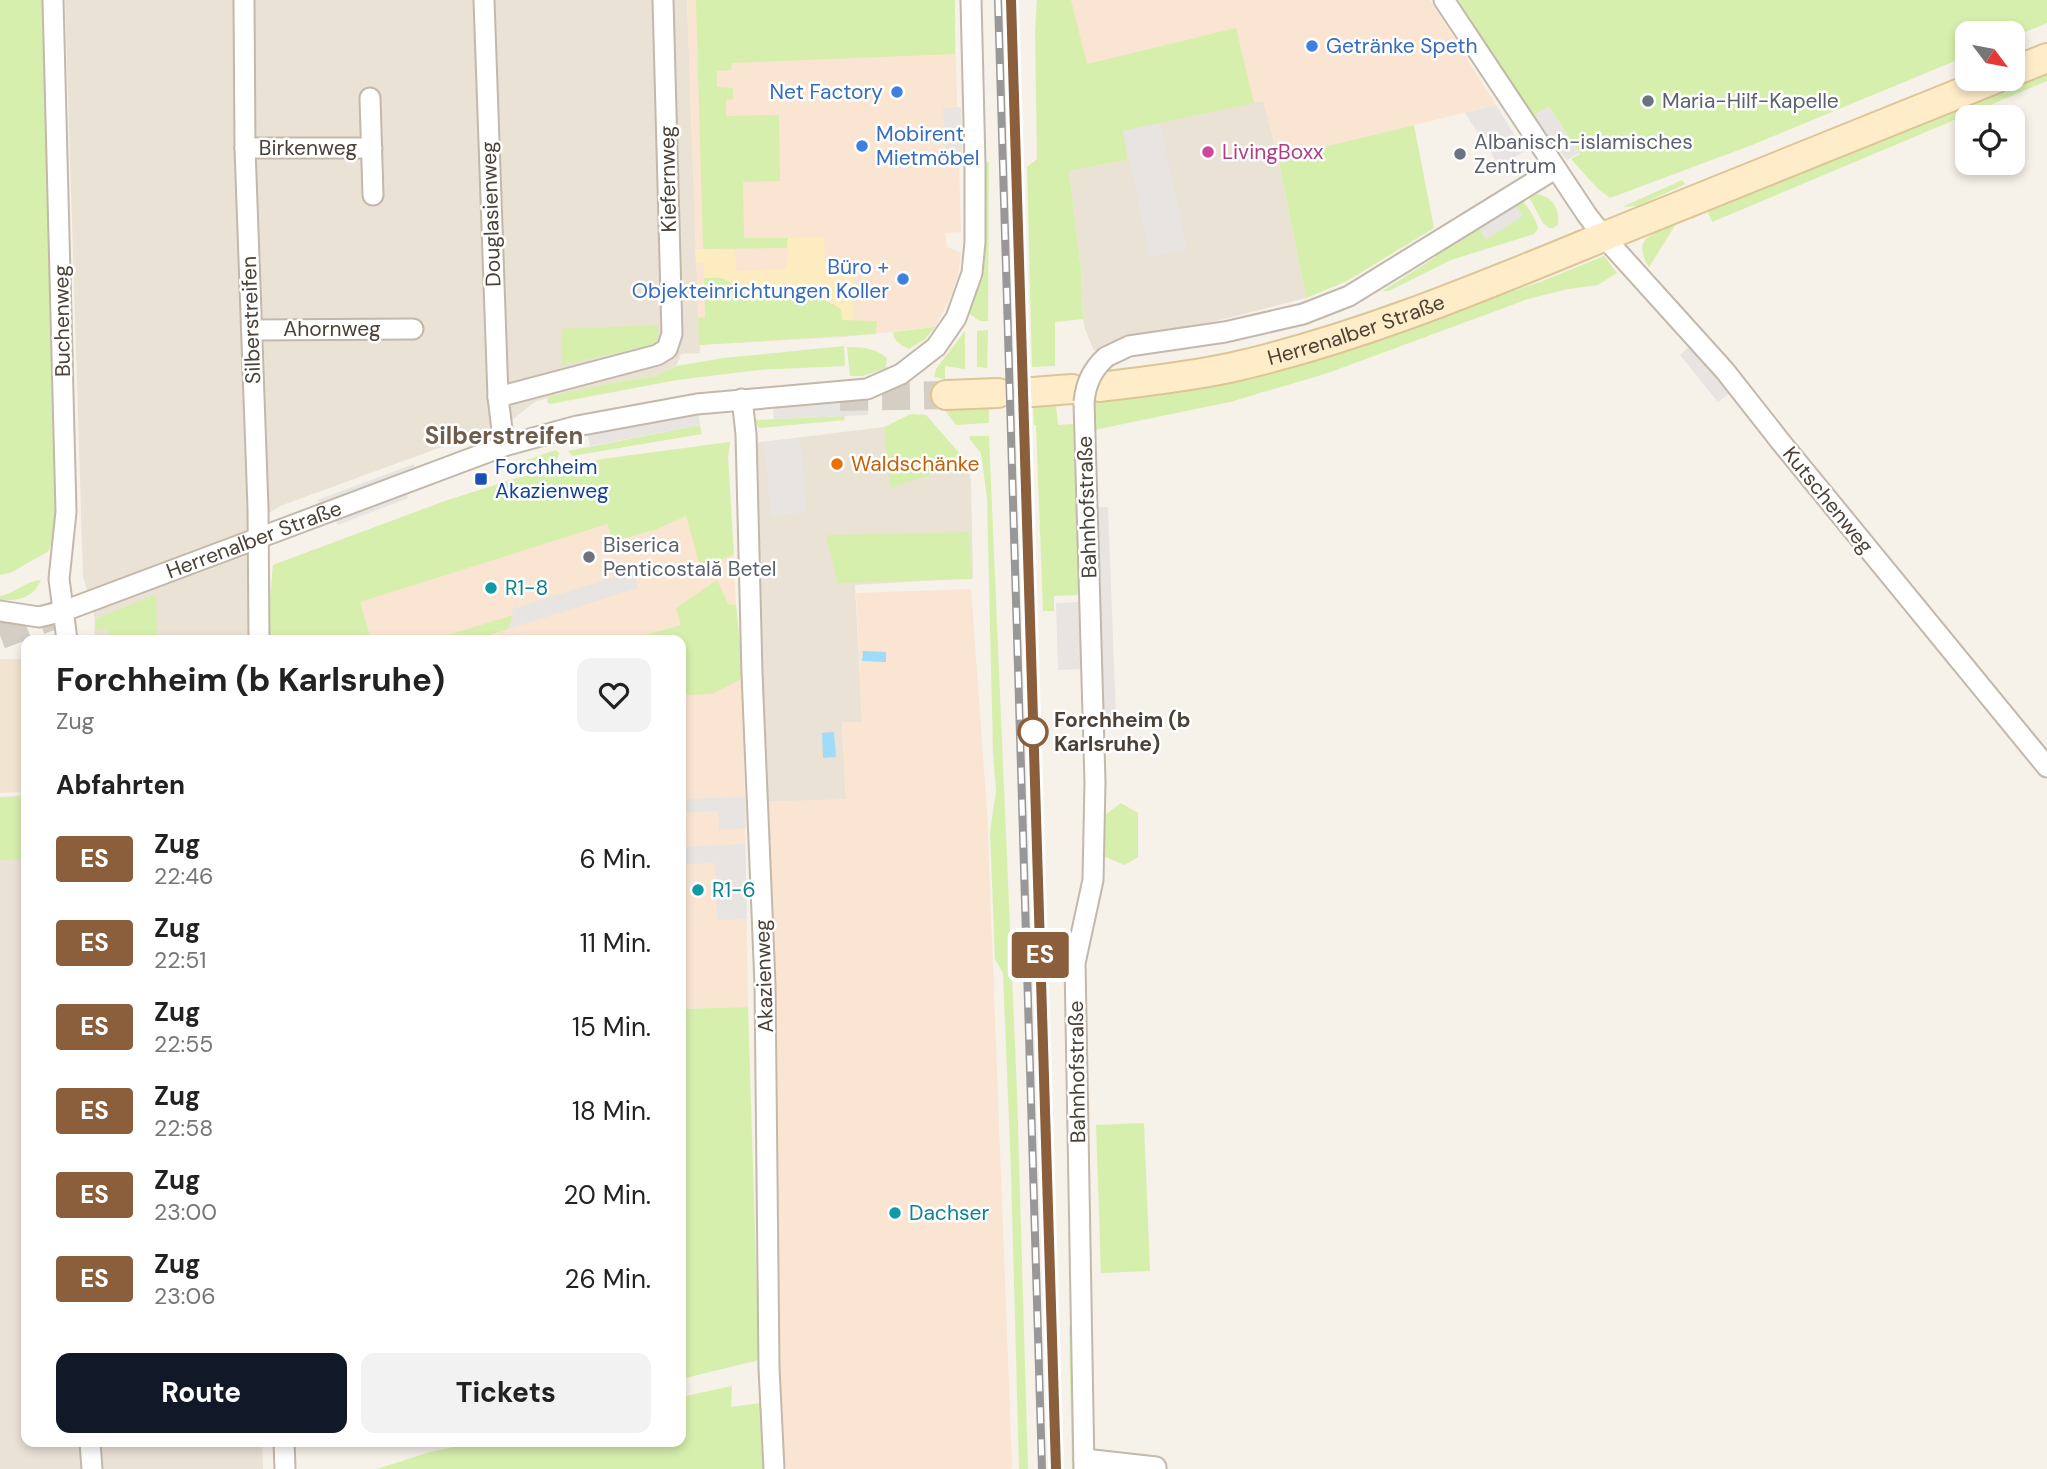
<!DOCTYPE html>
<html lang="de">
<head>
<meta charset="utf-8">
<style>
  :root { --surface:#fff; --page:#f2f2f2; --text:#222; --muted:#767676; --accent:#111827 }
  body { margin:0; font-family:"DM Sans",sans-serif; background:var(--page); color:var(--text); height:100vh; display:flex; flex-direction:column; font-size:26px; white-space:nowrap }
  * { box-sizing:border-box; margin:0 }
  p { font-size:23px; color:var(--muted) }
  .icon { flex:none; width:38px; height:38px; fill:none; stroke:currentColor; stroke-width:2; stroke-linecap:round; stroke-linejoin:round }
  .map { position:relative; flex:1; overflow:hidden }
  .side { position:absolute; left:21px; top:635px; width:665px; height:812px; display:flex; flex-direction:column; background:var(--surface); border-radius:14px; box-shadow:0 4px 10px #0003 }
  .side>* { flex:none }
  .badge { padding:0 14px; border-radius:5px; font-size:24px; line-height:46px }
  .needle { width:46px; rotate:122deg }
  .buttons { position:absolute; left:1955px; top:21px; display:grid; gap:14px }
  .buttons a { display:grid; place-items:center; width:70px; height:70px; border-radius:14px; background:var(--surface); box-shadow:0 4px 10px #0003; font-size:35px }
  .map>.badge { position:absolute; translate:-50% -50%; box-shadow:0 0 0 4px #fff }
  h2 { padding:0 35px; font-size:26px; line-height:63px }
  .round { display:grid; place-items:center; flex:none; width:74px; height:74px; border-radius:14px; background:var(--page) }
  .summary { display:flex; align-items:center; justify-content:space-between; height:119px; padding:0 35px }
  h1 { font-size:33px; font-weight:700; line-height:52px }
  .primary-button { display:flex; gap:14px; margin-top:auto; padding:14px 35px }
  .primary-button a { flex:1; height:80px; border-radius:14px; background:var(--accent); color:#fff; font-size:28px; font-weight:700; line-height:80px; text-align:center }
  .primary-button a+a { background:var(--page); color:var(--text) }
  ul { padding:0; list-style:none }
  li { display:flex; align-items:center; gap:21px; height:84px; padding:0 35px }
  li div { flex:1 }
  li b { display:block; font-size:26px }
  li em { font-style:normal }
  li .badge { min-width:77px; font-weight:700; text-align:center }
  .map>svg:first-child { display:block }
</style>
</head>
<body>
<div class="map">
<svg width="2047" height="1469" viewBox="0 0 2047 1469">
  <rect width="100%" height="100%" fill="#f6f1e9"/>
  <g fill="#ebe2d6">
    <polygon points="65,0 687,0 700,353 681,354 676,366 655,376 611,383 536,401 502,428 439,448 280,506 258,520 259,640 94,640 95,619 83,576"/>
    <polygon points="1264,100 1278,158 1306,298 1220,320 1125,341 1094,351 1085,329 1083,319 1081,269 1069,171 1128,160 1123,131"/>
    <polygon points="884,427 888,463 968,463 971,481 973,578 855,585 862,722 842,722 846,800 758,802 754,443"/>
    <polygon points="26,795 26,1442 262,1442 263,1469 0,1469 0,797"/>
  </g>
  <g fill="#fae5d2">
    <polygon points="687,0 954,0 961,232 945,233 947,247 961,253 958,276 950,298 935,327 843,337 699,345"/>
    <polygon points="1059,0 1430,0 1496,105 1278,158 1263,101 1123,131 1128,160 1069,171"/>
    <polygon points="730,442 728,457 736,605 743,678 748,1007 681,1009 681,640 269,640 273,565 445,501 517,478 603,459"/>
    <polygon points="971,589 987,811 1012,1465 1011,1469 788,1469 785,1467 779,1359 758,802 846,799 842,722 862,722 856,593"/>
  </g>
  <polygon fill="#f1e5d1" points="0,659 23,659 26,677 23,738 25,792 0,793"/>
  <g fill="#d7efad">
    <polygon points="0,0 45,0 60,511 49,551 10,573 0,575"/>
    <polygon points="696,0 955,0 955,54 732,63 731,70 717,71 717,87 733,88 733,99 726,100 726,116 779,115 780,181 743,182 744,238 788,238 787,248 703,249"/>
    <polygon points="1037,0 1071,0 1087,64 1236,28 1254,103 1123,131 1128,160 1069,171 1081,269 1083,319 1055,322 1055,366 1032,367 1027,167 1037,159 1035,31"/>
    <polygon points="1458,0 2047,0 2047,23 2013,37 2012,33 1967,33 1967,56 1752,145 1610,198 1598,189 1571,159 1580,154 1549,107 1533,116"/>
    <polygon points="2047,67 2047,81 1712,222 1707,210"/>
    <polygon points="1414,125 1434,228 1347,281 1306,298 1278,158"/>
    <polygon points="989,162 988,321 980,321 967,312 983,163"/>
    <polygon points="1682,180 1685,184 1638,206 1622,207"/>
    <path d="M1537,194C1553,197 1560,209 1558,225L1553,228H1549L1543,223L1529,197Z"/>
    <path d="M1521,200C1529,208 1536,218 1538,229L1534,234L1451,260L1389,291H1382L1436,257L1434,254L1478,226L1486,239L1522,216L1515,204Z"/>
    <path d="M1676,224L1649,267C1631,239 1652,233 1676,224Z"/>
    <polygon points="1604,256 1617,273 1598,285 1568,289 1528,299 1328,373 1230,402 1094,430 1094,401 1157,396 1318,356 1540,282"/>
    <path d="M704,278C709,278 716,277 721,278C733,281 742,295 755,298C783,304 818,288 841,310L843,320L877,321L876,334L699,345L698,318L705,317Z"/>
    <polygon points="658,325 658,344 562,365 561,329"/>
    <path d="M935,327L925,339L909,349C901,345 894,342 893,332Z"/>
    <polygon points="988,330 987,368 977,367 977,331"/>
    <polygon points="965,331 965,369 945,366 945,379 934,377 936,369"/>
    <polygon points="844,346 845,366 759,370 677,380 550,404 547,402 548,397 611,383 655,376 676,366 724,358"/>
    <path d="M847,347C862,347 875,348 887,358L886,368L863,376H850Z"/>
    <polygon points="1056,405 1058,425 1073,424 1080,595 1054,596 1054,611 1043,611 1036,425 1034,425 1033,407"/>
    <polygon points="989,408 989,423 956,425 944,409"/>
    <polygon points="911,414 926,415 968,463 890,488 884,427"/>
    <polygon points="844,416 845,420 759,428 754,420"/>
    <polygon points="700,425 702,434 572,456 568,451"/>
    <polygon points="970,436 989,436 1017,1092 1028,1469 1019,1469 1011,1171 1003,973 995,959 990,832 996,791 993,753 987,498 981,453 969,438"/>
    <polygon points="730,442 728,457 734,554 701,569 686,516 657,529 613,542 607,524 360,602 371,640 269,640 269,608 273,565 445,501 517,478 603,459"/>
    <path d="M556,450L559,453L557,460L515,471L512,464C527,462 541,454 556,450Z"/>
    <polygon points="969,532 972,579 838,583 826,535"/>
    <path d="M41,580C33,598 19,601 0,600V596C15,593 26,581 41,580Z"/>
    <polygon points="717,580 728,604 736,605 743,678 712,694 681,695 681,640 627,640 681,625 676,608"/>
    <polygon points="156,594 157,640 121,640 121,635 110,635 109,629 95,630 95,619"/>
    <polygon points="513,615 508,629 474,640 431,640"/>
    <polygon points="26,796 26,859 0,860 0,798"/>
    <polygon points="1121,803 1138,813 1138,857 1125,865 1105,857 1105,815"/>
    <polygon points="748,1007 759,1360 681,1379 681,1009"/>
    <polygon points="1144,1123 1150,1271 1101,1273 1096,1125"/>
    <polygon points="1069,1325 1073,1336 1076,1469 1072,1469"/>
    <polygon points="732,1386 731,1407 761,1403 766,1469 377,1469 430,1452 476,1442 681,1442 681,1397"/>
  </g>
  <path fill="#feecc1" d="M824,237L825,263L853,262V320H842L841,309C818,288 783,304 755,298C742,295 733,281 721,278C716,277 709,278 704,278V263H696L695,249L735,250L736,271L787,269L788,238Z"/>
  <g fill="#e7e4e1">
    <polygon points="1496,105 1524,151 1500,167 1465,113"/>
    <polygon points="1548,106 1579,153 1567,160 1533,116"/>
    <polygon points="961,107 962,155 945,156 943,108"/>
    <polygon points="1160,123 1187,249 1150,257 1123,131"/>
    <polygon points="1515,204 1523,216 1486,239 1478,226"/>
    <polygon points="1690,346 1730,393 1718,402 1680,355"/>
    <polygon points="868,398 868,415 774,419 773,405"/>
    <polygon points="698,412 700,425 590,446 587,432"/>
    <polygon points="800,439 807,512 771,516 764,442"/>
    <polygon points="414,464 416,471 319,506 317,500"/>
    <polygon points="405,491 408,498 338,525 335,518"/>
    <polygon points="1096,507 1108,507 1116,720 1104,720"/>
    <polygon points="633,571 638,588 508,629 513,615 512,609"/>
    <polygon points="1081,602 1084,669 1058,670 1056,603"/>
    <polygon points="745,797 746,828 719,830 718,811 686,812 686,799"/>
    <polygon points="745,844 747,919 717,920 715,863 681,864 681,847"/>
  </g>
  <g fill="#9fdcf9">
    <polygon points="863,651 886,652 886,662 862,661"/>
    <polygon points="834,732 836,757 823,758 822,733"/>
  </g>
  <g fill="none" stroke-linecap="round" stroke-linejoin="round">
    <g stroke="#d4cec5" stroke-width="28" stroke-dasharray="28 14" stroke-linecap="butt">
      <polyline points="840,397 946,395"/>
      <polyline points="0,635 63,612"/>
    </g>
    <g stroke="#c3b8aa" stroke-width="23">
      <g id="street">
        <polyline points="53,0 66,512 59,579 67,640"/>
        <polyline points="244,0 245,148 258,508 259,640"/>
        <polyline points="484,0 498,397 504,446"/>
        <polyline points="1444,0 1587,215 1604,237 1725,371 1780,441 2047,767"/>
        <polyline points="370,98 373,195"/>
        <polyline points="245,148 372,148"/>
        <polyline points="252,330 413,329"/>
        <polyline points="1106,357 1129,346 1225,332 1303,314 1349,296 1555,169"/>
        <polyline points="498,397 657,355 667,349 672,334 663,0"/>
        <polyline points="742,399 746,434 752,673 765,984 769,1368 774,1469"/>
        <path id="s1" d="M0,611L39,617L64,611L504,446L577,426L697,404L867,389L901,374L936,347L956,318L972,273L975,242V164L971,0"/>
        <polyline points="90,1442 92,1469"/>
        <polyline points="284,1442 285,1469"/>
        <polyline points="1084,1459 1156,1467 1156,1469"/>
        <polyline points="1084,1469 1075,963 1093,880 1095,782 1084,402"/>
      </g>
    </g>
    <g stroke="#dec595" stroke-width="32">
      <g id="secondary">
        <polyline points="2012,72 2047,58"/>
        <path id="s2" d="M1099,387C1142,382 1186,377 1229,368C1358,339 1481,287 1603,237C1734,184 1865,132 1995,79"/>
        <polyline points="1033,392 1072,389"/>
        <polyline points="946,395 998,393"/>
      </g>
    </g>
    <use href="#street" stroke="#fff" stroke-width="19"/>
    <use href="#secondary" stroke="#ffedca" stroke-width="28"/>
    <g stroke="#989898" stroke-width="8">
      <g id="rail">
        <polyline points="998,0 1042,1469"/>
        <polyline points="1011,0 1056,1469"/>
      </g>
    </g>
    <use href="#rail" stroke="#fff" stroke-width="5" stroke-dasharray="16" stroke-linecap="butt"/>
    <g stroke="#c3b8aa" stroke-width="23" stroke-linecap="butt">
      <path id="street-bridge" d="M1084,402C1086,383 1092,370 1106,357"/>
    </g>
    <use href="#street-bridge" stroke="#fff" stroke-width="19"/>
  </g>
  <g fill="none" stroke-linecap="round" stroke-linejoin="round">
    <g stroke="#fff" stroke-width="16">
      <polyline id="line" points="1011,0 1056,1469"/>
    </g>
    <use href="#line" stroke="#8b5e3c" stroke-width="10"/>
  </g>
  <g fill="#3f7fe0" stroke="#fff" stroke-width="2.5">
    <circle cx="1312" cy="46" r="7"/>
    <circle cx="897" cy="92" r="7"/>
    <circle cx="862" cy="146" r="7"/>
    <circle cx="903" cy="279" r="7"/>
  </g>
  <g fill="#6b7280" stroke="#fff" stroke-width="2.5">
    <circle cx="1648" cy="101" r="7"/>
    <circle cx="1460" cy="154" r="7"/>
    <circle cx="589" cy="557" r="7"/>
  </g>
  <circle fill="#d1479c" stroke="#fff" stroke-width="2.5" cx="1208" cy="152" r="7"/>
  <circle fill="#e8710a" stroke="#fff" stroke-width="2.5" cx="837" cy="464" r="7"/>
  <rect fill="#1a4fb4" stroke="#fff" stroke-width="2.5" x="474" y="472" width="14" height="14" rx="3.5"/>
  <g fill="#0f9aa8" stroke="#fff" stroke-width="2.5">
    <circle cx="491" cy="588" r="7"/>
    <circle cx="698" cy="890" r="7"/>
    <circle cx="895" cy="1213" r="7"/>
  </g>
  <circle fill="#fff" stroke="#8b5e3c" stroke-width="3.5" cx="1033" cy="732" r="14"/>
  <g text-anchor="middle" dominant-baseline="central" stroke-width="5" stroke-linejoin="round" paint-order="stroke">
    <g font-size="21" fill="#366cbe" stroke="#fff" text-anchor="start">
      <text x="1326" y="46">Getränke Speth</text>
      <text x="883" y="92" text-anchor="end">Net Factory</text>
      <text x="876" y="134">Mobirent<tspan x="876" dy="24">Mietmöbel</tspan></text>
      <text x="889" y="267" text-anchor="end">Büro +<tspan x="889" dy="24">Objekteinrichtungen Koller</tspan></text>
    </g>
    <g font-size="21" fill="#5b616d" stroke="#fff" text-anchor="start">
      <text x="1662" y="101">Maria-Hilf-Kapelle</text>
      <text x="1474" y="142">Albanisch-islamisches<tspan x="1474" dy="24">Zentrum</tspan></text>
      <text x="603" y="545">Biserica<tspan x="603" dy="24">Penticostală Betel</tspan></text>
    </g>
    <g font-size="21" fill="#4b4136" stroke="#fff">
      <text x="308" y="148">Birkenweg</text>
      <text transform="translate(668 179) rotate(-91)">Kiefernweg</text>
      <text transform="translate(491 214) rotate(-92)">Douglasienweg</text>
      <text transform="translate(251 320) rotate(-92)">Silberstreifen</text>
      <text transform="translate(62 321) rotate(-91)">Buchenweg</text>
      <text stroke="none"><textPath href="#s2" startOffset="264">Herrenalber Straße</textPath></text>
      <text x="332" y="329">Ahornweg</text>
      <text transform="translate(1828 500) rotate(51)">Kutschenweg</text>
      <text transform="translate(1087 507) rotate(-92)">Bahnhofstraße</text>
      <text stroke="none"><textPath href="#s1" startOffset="268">Herrenalber Straße</textPath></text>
      <text transform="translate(764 976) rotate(-92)">Akazienweg</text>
      <text transform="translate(1077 1072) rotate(-91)">Bahnhofstraße</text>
    </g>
    <g font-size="21" fill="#b23c85" stroke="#fff" text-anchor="start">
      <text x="1222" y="152">LivingBoxx</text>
    </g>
    <g font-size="21" fill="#c56008" stroke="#fff" text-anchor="start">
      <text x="851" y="464">Waldschänke</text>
    </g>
    <g font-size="21" fill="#164399" stroke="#fff" text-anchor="start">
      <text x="495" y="467">Forchheim<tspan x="495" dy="24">Akazienweg</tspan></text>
    </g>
    <g font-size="21" fill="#0d838f" stroke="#fff" text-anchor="start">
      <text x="505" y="588">R1-8</text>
      <text x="712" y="890">R1-6</text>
      <text x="909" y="1213">Dachser</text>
    </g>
    <g font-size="21" font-weight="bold" fill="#4b4136" stroke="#fff" text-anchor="start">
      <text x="1054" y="720">Forchheim (b<tspan x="1054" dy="24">Karlsruhe)</tspan></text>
    </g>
    <g font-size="24" font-weight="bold" fill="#6f5e4c" stroke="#fff">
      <text x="504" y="435">Silberstreifen</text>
    </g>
  </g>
</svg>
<div class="buttons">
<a><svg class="needle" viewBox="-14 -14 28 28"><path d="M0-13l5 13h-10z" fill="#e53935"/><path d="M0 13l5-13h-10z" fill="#767676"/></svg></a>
<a><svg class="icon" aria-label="locate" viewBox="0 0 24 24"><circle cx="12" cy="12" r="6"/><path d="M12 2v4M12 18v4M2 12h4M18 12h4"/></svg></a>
</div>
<b class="badge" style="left:1040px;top:955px;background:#8b5e3c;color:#fff">ES</b>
<section class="side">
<div class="summary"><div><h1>Forchheim (b Karlsruhe)</h1><p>Zug</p></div><a class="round"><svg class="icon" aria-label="heart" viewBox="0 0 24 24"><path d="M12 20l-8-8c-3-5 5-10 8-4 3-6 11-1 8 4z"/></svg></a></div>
<h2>Abfahrten</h2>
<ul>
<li><span class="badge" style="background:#8b5e3c;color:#fff">ES</span><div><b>Zug</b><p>22:46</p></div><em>6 Min.</em></li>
<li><span class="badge" style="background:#8b5e3c;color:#fff">ES</span><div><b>Zug</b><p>22:51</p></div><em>11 Min.</em></li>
<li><span class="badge" style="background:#8b5e3c;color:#fff">ES</span><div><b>Zug</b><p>22:55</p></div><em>15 Min.</em></li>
<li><span class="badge" style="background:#8b5e3c;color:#fff">ES</span><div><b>Zug</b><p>22:58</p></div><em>18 Min.</em></li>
<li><span class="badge" style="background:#8b5e3c;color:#fff">ES</span><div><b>Zug</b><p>23:00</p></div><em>20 Min.</em></li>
<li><span class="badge" style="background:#8b5e3c;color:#fff">ES</span><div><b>Zug</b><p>23:06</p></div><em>26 Min.</em></li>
</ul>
<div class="primary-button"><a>Route</a><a>Tickets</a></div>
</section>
</div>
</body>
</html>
